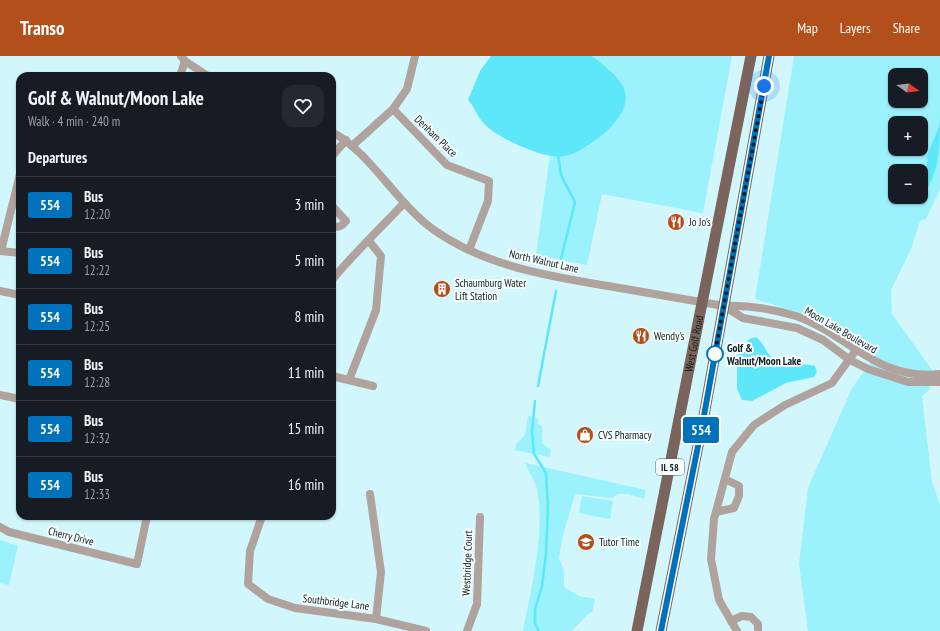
<!DOCTYPE html>
<html lang="en">
<head>
<meta charset="utf-8">
<style>
  :root { --surface:#171b24; --page:#242831; --text:#f1f3f6; --muted:#9ea1a6; --line:#363941; --accent:#b34f1b }
  body { margin:0; font-family:"PT Sans Narrow",sans-serif; background:var(--page); color:var(--text); height:100vh; display:flex; flex-direction:column; font-size:15px; white-space:nowrap }
  * { box-sizing:border-box; margin:0 }
  p { font-size:13px; color:var(--muted) }
  .icon { flex:none; width:22px; height:22px; fill:none; stroke:currentColor; stroke-width:2; stroke-linecap:round; stroke-linejoin:round }
  .map { position:relative; flex:1; overflow:hidden }
  .sheet { position:absolute; left:16px; top:16px; width:320px; height:448px; display:flex; flex-direction:column; background:var(--surface); border-radius:12px; box-shadow:0 1px 3px #0004 }
  .sheet>* { flex:none }
  .badge { padding:0 8px; border-radius:3px; font-size:14px; line-height:26px }
  .needle { width:26px; rotate:104deg }
  .fabs { position:absolute; left:888px; top:12px; display:grid; gap:8px }
  .fabs a { display:grid; place-items:center; width:40px; height:40px; border-radius:8px; background:var(--surface); box-shadow:0 1px 3px #0004; font-size:20px }
  .you { position:absolute; width:20px; height:20px; margin:-10px; border:3px solid #fff; border-radius:50%; background:#1a73e8; box-shadow:0 0 0 6px #1a73e833 }
  .map>.badge { position:absolute; translate:-50% -50%; box-shadow:0 0 0 2px #fff }
  h2 { padding:0 12px; font-size:15px; line-height:36px }
  .round { display:grid; place-items:center; flex:none; width:42px; height:42px; border-radius:12px; background:var(--page) }
  .headline { display:flex; align-items:center; justify-content:space-between; height:68px; padding:0 12px }
  h1 { font-size:19px; font-weight:700; line-height:30px }
  ul { padding:0; list-style:none }
  li { display:flex; align-items:center; gap:12px; height:56px; padding:0 12px; border-top:1px solid var(--line) }
  li div { flex:1 }
  li b { display:block; font-size:15px }
  li em { font-style:normal }
  li .badge { min-width:44px; font-weight:700; text-align:center }
  header { display:flex; align-items:center; gap:24px; box-sizing:border-box; height:56px; padding:0 20px; background:var(--accent); color:#fff }
  header strong { font-size:19px }
  nav { display:flex; gap:22px; margin-inline-start:auto; font-size:14px }
  .map>svg:first-child { display:block }
</style>
</head>
<body>
<header>
<strong>Transo</strong>
<nav><a>Map</a><a>Layers</a><a>Share</a></nav>
</header>
<div class="map">
<svg width="940" height="575" viewBox="0 0 940 575">
  <rect width="100%" height="100%" fill="#d1f7fc"/>
  <g fill="#9bf1fc" fill-rule="evenodd">
    <polygon points="592,0 732,0 703,157 602,138 587,209 536,199 550,99 565,101 592,88 616,65 624,49 626,36 608,13"/>
    <path d="M794,0H940V133L926,163L920,165L911,193L891,234L892,258L932,314L930,333L922,340L932,426L940,449V575H808L799,508L808,432L852,332L875,300L820,263L755,243ZM895,19H921V45H895ZM895,67H921V93H895ZM895,115H921V141H895Z"/>
    <polygon points="528,360 538,363 538,368 542,370 542,387 551,394 550,401 515,394 516,388 525,379"/>
    <path d="M525,407L646,434L644,443L628,438H618L612,442L575,438L562,483L559,502L564,515V531L579,540L595,543L592,556L587,559L572,575H523C531,534 547,469 536,429C533,422 528,414 525,407Z"/>
    <polygon points="582,440 613,445 610,463 579,457"/>
    <polygon points="0,484 18,490 9,529 0,527"/>
  </g>
  <g fill="#5ee7f8">
    <path d="M491,0H592C603,9 621,21 625,35C633,61 587,95 566,100C559,102 545,99 539,97C521,91 492,79 481,64C476,58 474,50 468,44L480,15Z"/>
    <path d="M940,61C940,85 940,114 927,132L924,122L928,103L926,102L939,71Z"/>
    <path d="M756,281C764,287 766,297 774,304C784,312 803,306 815,310L817,316L814,321L786,327L752,345L742,344L737,333V300L749,283Z"/>
  </g>
  <g fill="none" stroke-linecap="round" stroke-linejoin="round">
    <g stroke="#5ee7f8" stroke-width="2.5">
      <polyline points="558,98 561,119 575,146 561,203"/>
      <polyline points="538,330 556,235"/>
      <polyline points="535,345 532,375 534,398 546,417 548,451 546,497 542,530 535,553 535,568 539,575"/>
    </g>
    <g stroke="#b0a39d" stroke-width="8">
      <polyline points="181,0 185,5 208,20"/>
      <polyline points="180,20 185,5"/>
      <polyline points="393,53 447,109 489,125 488,145 469,194"/>
      <path d="M332,76C370,96 397,148 434,174C485,210 548,220 608,230C647,237 685,243 724,250C748,249 773,253 796,260C850,279 876,325 940,318"/>
      <polyline points="352,90 393,53 407,33 415,0"/>
      <polyline points="332,100 346,84"/>
      <path d="M332,150L346,165C342,170 339,172 332,170"/>
      <polyline points="0,195 20,197"/>
      <polyline points="1,195 20,118"/>
      <path d="M332,224C354,197 380,173 404,147"/>
      <polyline points="0,235 20,239"/>
      <polyline points="724,250 743,262 797,272 823,284 850,304 868,313 908,326 940,326"/>
      <polyline points="332,320 373,330"/>
      <polyline points="349,324 376,254 381,200 369,185"/>
      <polyline points="0,339 20,343"/>
      <polyline points="370,438 381,516 376,563"/>
      <polyline points="716,456 734,452 739,440 739,430 725,423"/>
      <polyline points="262,460 250,495 248,528 268,543 295,552 376,563 426,575"/>
      <polyline points="0,471 9,476 137,508 147,460"/>
      <polyline points="731,565 742,560 751,561 758,568 758,575"/>
      <polyline points="467,575 477,548 480,461"/>
      <polyline points="737,575 719,544 711,503 714,463 732,396 754,369 785,349 832,327 856,294"/>
    </g>
    <g stroke="#7b645b" stroke-width="11">
      <path id="s1" d="M637,575L751,0"/>
      <polyline points="661,575 703,365 769,0"/>
    </g>
  </g>
  <g fill="none" stroke-linecap="round" stroke-linejoin="round">
    <g stroke="#fff" stroke-width="9">
      <polyline id="line" points="661,575 703,365 769,0"/>
    </g>
    <use href="#line" stroke="#0072bc" stroke-width="6"/>
    <polyline stroke="#0f1d1f" stroke-width="4" stroke-dasharray="0 7.2" points="715,298 714,303 764,30"/>
  </g>
  <defs>
    <g id="restaurant-disc" transform="scale(0.9)"><circle r="9.5" fill="#b34f1b" stroke="#f6fdfe"/><path d="M-5-6h1v4h1v-4h1v4h1v-4h1v5L-1.5 .5V6h-2V.5L-5-1ZM5-6V6H3V1.5H1.5Q1.5-4 5-6Z" fill="#fff"/></g>
    <g id="building-disc" transform="scale(0.9)"><circle r="9.5" fill="#b34f1b" stroke="#f6fdfe"/><path d="M-4-6H4V6H1V3H-1V6H-4ZM-2.5-4.3h1.7v1.8h-1.7ZM.8-4.3h1.7v1.8H.8ZM-2.5-1h1.7V.8h-1.7ZM.8-1h1.7V.8H.8Z" fill="#fff"/></g>
    <g id="shop-disc" transform="scale(0.9)"><circle r="9.5" fill="#b34f1b" stroke="#f6fdfe"/><path d="M-5-2.5h2.3a2.7 3.5 0 0 1 5.4 0H5L5.5 6h-11ZM-1.5-2.5h3a1.5 2.3 0 0 0-3 0Z" fill="#fff"/></g>
    <g id="school-disc" transform="scale(0.9)"><circle r="9.5" fill="#b34f1b" stroke="#f6fdfe"/><path d="M0-5L7-2L0 1L-7-2ZM-4 1L0 2.5L4 1V4Q0 6-4 4Z" fill="#fff"/></g>
  </defs>
  <g fill-rule="evenodd">
    <use href="#restaurant-disc" x="676" y="166"/>
    <use href="#building-disc" x="442" y="233"/>
    <use href="#restaurant-disc" x="641" y="280"/>
    <use href="#shop-disc" x="585" y="379"/>
    <use href="#school-disc" x="586" y="486"/>
  </g>
  <circle fill="#fff" stroke="#0072bc" stroke-width="2" cx="715" cy="298" r="8"/>
  <g text-anchor="middle" dominant-baseline="central" stroke-width="4" stroke-linejoin="round" paint-order="stroke">
    <rect fill="#f6fdfe" stroke="#546062" stroke-width="1" x="656" y="403" width="28" height="16" rx="3"/>
    <g font-size="10" font-weight="bold" fill="#0f1d1f">
      <text x="670" y="411">IL 58</text>
    </g>
    <g font-size="11" fill="#0f1d1f" stroke="#f6fdfe">
      <text transform="translate(436 80) rotate(44)">Denham Place</text>
      <text transform="translate(544 205) rotate(13)">North Walnut Lane</text>
      <text transform="translate(841 274) rotate(30)">Moon Lake Boulevard</text>
      <text stroke="none"><textPath href="#s1" startOffset="293">West Golf Road</textPath></text>
      <text transform="translate(71 480) rotate(14)">Cherry Drive</text>
      <text transform="translate(467 507) rotate(-88)">Westbridge Court</text>
      <text transform="translate(336 546) rotate(7)">Southbridge Lane</text>
    </g>
    <g font-size="11" fill="#0f1d1f" stroke="#f6fdfe" text-anchor="start">
      <text x="689" y="166">Jo Jo's</text>
      <text x="455" y="227">Schaumburg Water<tspan x="455" dy="13">Lift Station</tspan></text>
      <text x="654" y="280">Wendy's</text>
      <text x="598" y="379">CVS Pharmacy</text>
      <text x="599" y="486">Tutor Time</text>
    </g>
    <g font-size="11" font-weight="bold" fill="#0f1d1f" stroke="#f6fdfe" text-anchor="start">
      <text x="727" y="292">Golf &amp;<tspan x="727" dy="13">Walnut/Moon Lake</tspan></text>
    </g>
  </g>
</svg>
<div class="fabs">
<a><svg class="needle" viewBox="-14 -14 28 28"><path d="M0-13l5 13h-10z" fill="#e53935"/><path d="M0 13l5-13h-10z" fill="#9ea1a6"/></svg></a>
<a>+</a>
<a>−</a>
</div>
<div class="you" style="left:764px;top:30px"></div>
<b class="badge" style="left:701px;top:374px;background:#0072bc;color:#fff">554</b>
<section class="sheet">
<div class="headline"><div><h1>Golf &amp; Walnut/Moon Lake</h1><p>Walk · 4 min · 240 m</p></div><a class="round"><svg class="icon" aria-label="heart" viewBox="0 0 24 24"><path d="M12 20l-8-8c-3-5 5-10 8-4 3-6 11-1 8 4z"/></svg></a></div>
<h2>Departures</h2>
<ul>
<li><span class="badge" style="background:#0072bc;color:#fff">554</span><div><b>Bus</b><p>12:20</p></div><em>3 min</em></li>
<li><span class="badge" style="background:#0072bc;color:#fff">554</span><div><b>Bus</b><p>12:22</p></div><em>5 min</em></li>
<li><span class="badge" style="background:#0072bc;color:#fff">554</span><div><b>Bus</b><p>12:25</p></div><em>8 min</em></li>
<li><span class="badge" style="background:#0072bc;color:#fff">554</span><div><b>Bus</b><p>12:28</p></div><em>11 min</em></li>
<li><span class="badge" style="background:#0072bc;color:#fff">554</span><div><b>Bus</b><p>12:32</p></div><em>15 min</em></li>
<li><span class="badge" style="background:#0072bc;color:#fff">554</span><div><b>Bus</b><p>12:33</p></div><em>16 min</em></li>
</ul>
</section>
</div>
</body>
</html>
